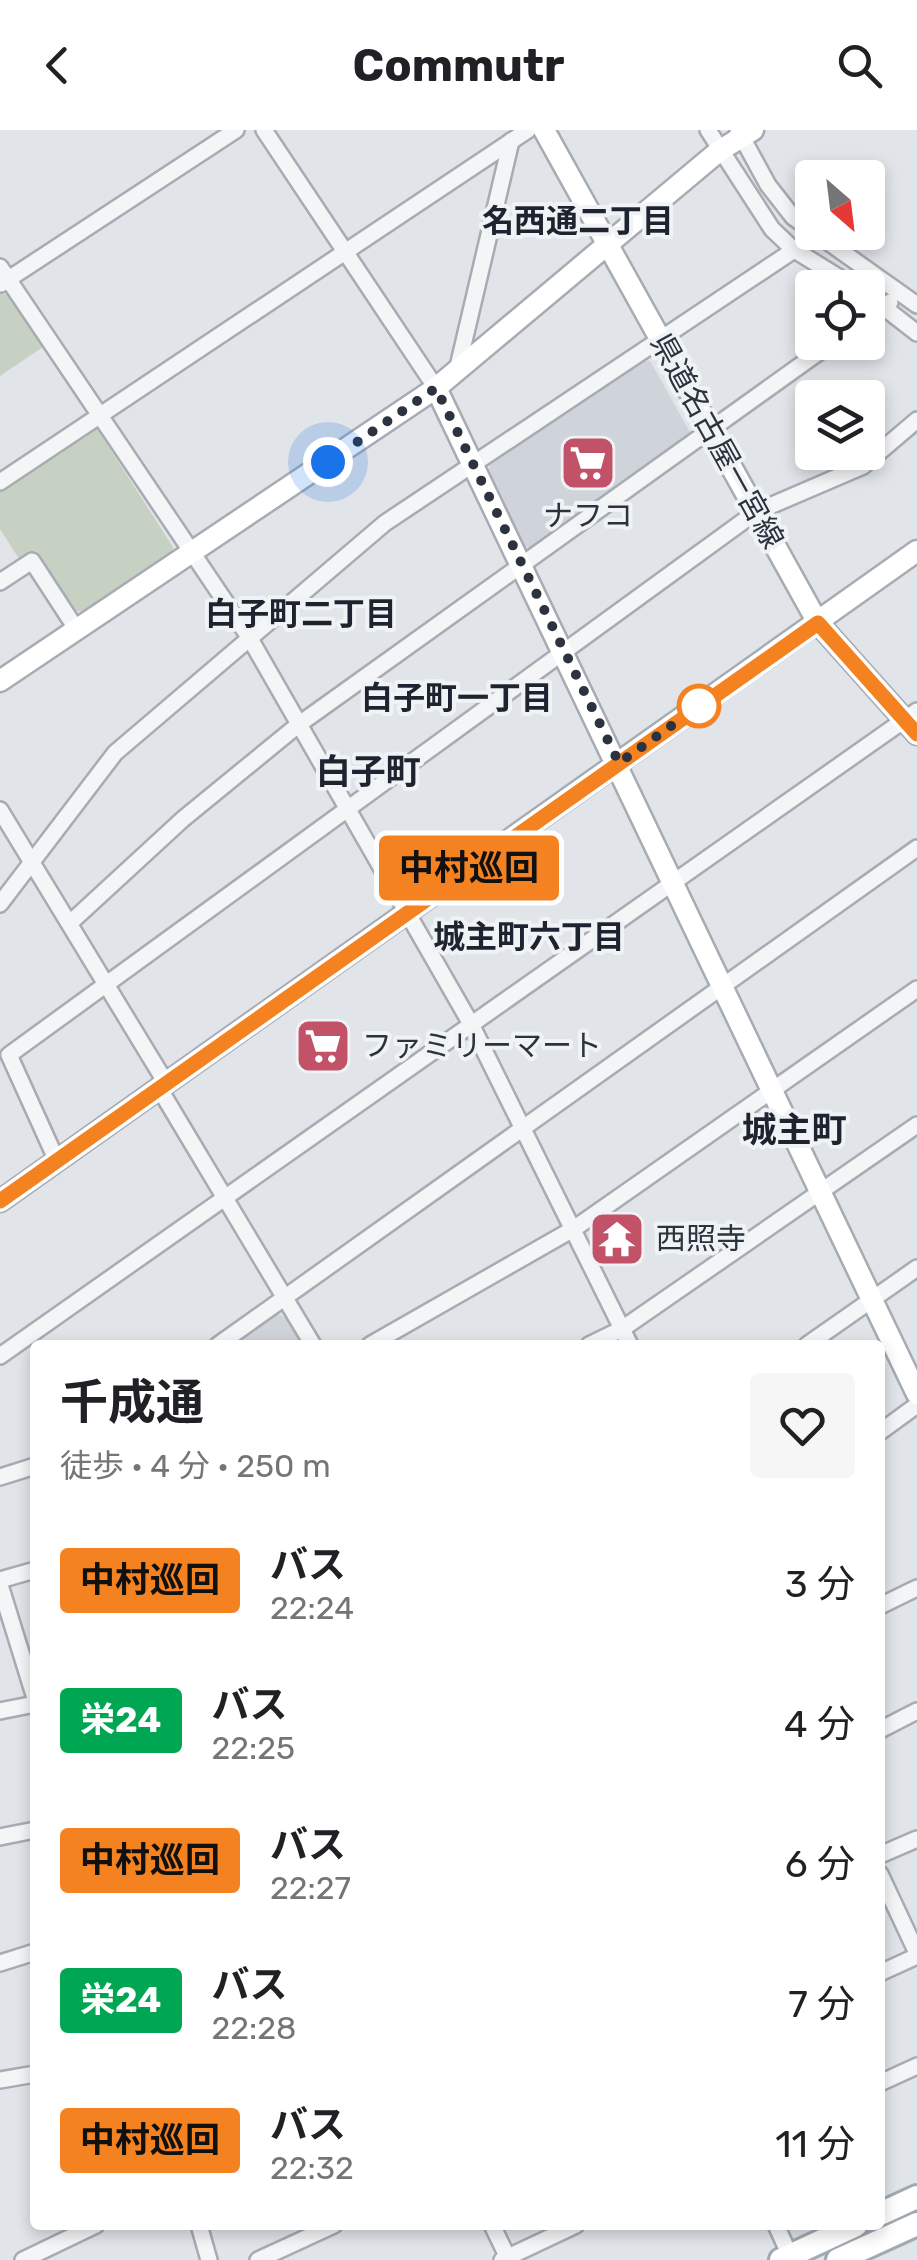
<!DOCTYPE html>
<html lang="ja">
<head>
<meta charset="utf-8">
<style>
  :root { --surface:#fff; --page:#f6f6f6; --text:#202124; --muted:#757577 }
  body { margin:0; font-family:Rubik,"Noto Sans JP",sans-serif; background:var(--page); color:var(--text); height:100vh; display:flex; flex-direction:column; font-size:38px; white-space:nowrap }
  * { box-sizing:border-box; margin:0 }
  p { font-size:32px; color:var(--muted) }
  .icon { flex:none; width:55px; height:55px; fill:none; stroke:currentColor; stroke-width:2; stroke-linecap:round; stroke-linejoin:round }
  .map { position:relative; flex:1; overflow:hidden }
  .sheet { position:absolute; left:30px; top:1210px; width:855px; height:890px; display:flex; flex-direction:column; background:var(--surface); border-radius:10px; box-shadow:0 5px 15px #0003 }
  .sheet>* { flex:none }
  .badge { padding:0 20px; border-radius:8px; font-size:35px; line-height:65px }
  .needle { width:65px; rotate:152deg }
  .controls { position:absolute; left:795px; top:30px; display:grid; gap:20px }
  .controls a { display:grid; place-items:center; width:90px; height:90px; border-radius:10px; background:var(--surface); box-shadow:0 5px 15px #0003; font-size:50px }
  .you { position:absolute; width:50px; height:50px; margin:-25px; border:8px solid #fff; border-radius:50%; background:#1a73e8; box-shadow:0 0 0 15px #1a73e833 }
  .map>.badge { position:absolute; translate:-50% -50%; box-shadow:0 0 0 5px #fff }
  .round { display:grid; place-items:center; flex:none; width:105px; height:105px; border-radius:10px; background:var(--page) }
  .summary { display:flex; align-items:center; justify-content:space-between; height:170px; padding:0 30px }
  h1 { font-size:48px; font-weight:700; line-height:75px }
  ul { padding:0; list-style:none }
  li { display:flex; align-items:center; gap:30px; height:140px; padding:0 30px }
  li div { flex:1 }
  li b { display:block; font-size:38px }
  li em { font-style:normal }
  li .badge { min-width:110px; font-weight:700; text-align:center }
  header { display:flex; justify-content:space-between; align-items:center; height:130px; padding:0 30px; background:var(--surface); font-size:45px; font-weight:700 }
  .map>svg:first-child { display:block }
</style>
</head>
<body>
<header><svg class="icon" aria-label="back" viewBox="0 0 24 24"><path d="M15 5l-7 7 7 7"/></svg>Commutr<svg class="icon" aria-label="search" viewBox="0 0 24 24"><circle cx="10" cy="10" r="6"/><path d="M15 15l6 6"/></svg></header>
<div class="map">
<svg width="917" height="2130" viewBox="0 0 917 2130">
  <rect width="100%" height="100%" fill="#e1e4e8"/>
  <g fill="#cfd3da">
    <polygon points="642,230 650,231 691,304 532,418 525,416 489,341 490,332"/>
    <polygon points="276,1183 290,1190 304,1215 231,1215"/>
  </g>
  <g fill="#c7d1c3">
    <polygon points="0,164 7,164 43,217 0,246"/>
    <polygon points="96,297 173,417 172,425 82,482 74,480 36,421 20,430 0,399 0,359"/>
  </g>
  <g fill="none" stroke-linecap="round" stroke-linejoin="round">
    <g stroke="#a7abb2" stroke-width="20">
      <g id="street">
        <polyline points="264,0 436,258"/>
        <polyline points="708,0 772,99 793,119 856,158"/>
        <polyline points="738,0 768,55 793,87 917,175"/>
        <polyline points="0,137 249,507 471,894 630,1215"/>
        <polyline points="1,154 236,0"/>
        <polyline points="868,165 917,203"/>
        <polyline points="868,188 890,172"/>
        <polyline points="457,241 511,11"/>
        <polyline points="0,352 528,0"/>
        <polyline points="0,452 32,431 77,500"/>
        <polyline points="0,680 166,953"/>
        <polyline points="0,774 115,623 385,393 815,106"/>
        <polyline points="70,793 183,689 298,595 833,212"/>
        <polyline points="159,958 313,1215"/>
        <polyline points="57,1031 9,925 756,382 863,336 917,290"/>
        <polyline points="218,1215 917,718"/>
        <polyline points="370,1215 575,1098 917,859"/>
        <polyline points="589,1215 622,1199 917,995"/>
        <polyline points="807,1215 917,1138"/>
        <polyline points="0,1226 917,581"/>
        <polyline points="880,1302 917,1275"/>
        <polyline points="0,1347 35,1336"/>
        <polyline points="0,1450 35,1440"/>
        <polyline points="0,1455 35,1568"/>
        <polyline points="880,1476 917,1458"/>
        <polyline points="0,1581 35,1574"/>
        <polyline points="880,1600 917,1581"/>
        <polyline points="0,1707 35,1700"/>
        <polyline points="880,1725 917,1709"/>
        <polyline points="880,1744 917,1823"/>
        <polyline points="0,1833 35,1822"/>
        <polyline points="880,1843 917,1826"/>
        <polyline points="0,1950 35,1944"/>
        <polyline points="880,1953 917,1936"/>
        <polyline points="199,2095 209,2130"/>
        <polyline points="492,2095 509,2130"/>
        <polyline points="776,2095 792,2130"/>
        <polyline points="23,2130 96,2095"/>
        <polyline points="258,2130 334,2095"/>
        <polyline points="502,2130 576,2095"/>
      </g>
    </g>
    <g stroke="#a7abb2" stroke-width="25">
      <g id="secondary">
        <polyline points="544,0 818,493 917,604"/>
        <polyline points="436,258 917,1264"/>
        <polyline points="0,551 436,258 719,21 753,0"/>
        <polyline points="0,1071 917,421"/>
      </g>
    </g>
    <g stroke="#a1a9b3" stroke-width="28">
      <g id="primary">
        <polyline points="880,2084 917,2067"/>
        <polyline points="781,2130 856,2095"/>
        <polyline points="838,2130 917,2094"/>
      </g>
    </g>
    <use href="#street" stroke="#f3f5f7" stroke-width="15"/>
    <use href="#secondary" stroke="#fff" stroke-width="20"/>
    <use href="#primary" stroke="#fff" stroke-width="22"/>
  </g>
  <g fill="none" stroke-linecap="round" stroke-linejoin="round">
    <g stroke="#fff" stroke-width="22">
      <polyline id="line" points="0,1071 818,493 917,604"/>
    </g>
    <use href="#line" stroke="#f58220" stroke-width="15"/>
    <polyline stroke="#2b333e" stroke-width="10" stroke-dasharray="0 18" points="328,332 436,258 619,633 705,572 699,576"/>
  </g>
  <defs>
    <g id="supermarket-square" transform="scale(2.875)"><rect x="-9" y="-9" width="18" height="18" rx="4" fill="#c15268" stroke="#f0f3f6"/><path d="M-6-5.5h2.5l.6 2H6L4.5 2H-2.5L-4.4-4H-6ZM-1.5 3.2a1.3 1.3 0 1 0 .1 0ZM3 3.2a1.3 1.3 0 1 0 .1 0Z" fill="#fff"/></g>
    <g id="temple-square" transform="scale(2.875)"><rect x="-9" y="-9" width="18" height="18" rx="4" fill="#c15268" stroke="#f0f3f6"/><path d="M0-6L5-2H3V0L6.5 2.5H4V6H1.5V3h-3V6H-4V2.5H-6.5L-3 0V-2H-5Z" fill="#fff"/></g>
  </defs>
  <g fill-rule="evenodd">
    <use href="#supermarket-square" x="588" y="333"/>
    <use href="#supermarket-square" x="323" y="916"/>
    <use href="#temple-square" x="617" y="1109"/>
  </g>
  <circle fill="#fff" stroke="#f58220" stroke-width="5" cx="699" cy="576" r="20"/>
  <g text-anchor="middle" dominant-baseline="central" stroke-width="8" stroke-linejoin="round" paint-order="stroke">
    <g font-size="30" fill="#2b333e" stroke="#f0f3f6">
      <text transform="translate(717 311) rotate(61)">県道名古屋一宮線</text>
    </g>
    <g font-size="30" fill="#2b333e" stroke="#f0f3f6" text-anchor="start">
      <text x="588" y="386" text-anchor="middle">ナフコ</text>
      <text x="362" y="916">ファミリーマート</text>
      <text x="656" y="1109">西照寺</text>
    </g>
    <g font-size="32" font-weight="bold" fill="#1d242f" stroke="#f0f3f6">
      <text x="578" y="91">名西通二丁目</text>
      <text x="301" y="484">白子町二丁目</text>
      <text x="457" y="568">白子町一丁目</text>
      <text x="529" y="807">城主町六丁目</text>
    </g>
    <g font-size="35" font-weight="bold" fill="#1d242f" stroke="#f0f3f6">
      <text x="368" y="642">白子町</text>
      <text x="794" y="1000">城主町</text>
    </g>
  </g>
</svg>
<div class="controls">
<a><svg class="needle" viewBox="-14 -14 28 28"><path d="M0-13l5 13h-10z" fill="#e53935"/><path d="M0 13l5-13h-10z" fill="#757577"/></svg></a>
<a><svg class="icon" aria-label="locate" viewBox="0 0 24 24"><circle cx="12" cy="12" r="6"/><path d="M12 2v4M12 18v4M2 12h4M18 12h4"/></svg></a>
<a><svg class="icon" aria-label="layers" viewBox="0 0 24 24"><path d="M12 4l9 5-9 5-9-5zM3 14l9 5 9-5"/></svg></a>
</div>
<div class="you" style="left:328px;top:332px"></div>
<b class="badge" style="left:469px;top:738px;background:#f58220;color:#111">中村巡回</b>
<section class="sheet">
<div class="summary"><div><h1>千成通</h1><p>徒歩 · 4 分 · 250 m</p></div><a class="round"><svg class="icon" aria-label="heart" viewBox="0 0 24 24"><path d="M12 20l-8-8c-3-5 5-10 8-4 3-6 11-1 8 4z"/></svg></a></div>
<ul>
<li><span class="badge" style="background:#f58220;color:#111">中村巡回</span><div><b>バス</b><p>22:24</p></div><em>3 分</em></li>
<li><span class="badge" style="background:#00a651;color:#fff">栄24</span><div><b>バス</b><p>22:25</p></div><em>4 分</em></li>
<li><span class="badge" style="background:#f58220;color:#111">中村巡回</span><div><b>バス</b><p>22:27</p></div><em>6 分</em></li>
<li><span class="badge" style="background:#00a651;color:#fff">栄24</span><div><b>バス</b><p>22:28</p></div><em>7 分</em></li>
<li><span class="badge" style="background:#f58220;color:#111">中村巡回</span><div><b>バス</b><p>22:32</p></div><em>11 分</em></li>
</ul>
</section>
</div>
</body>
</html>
